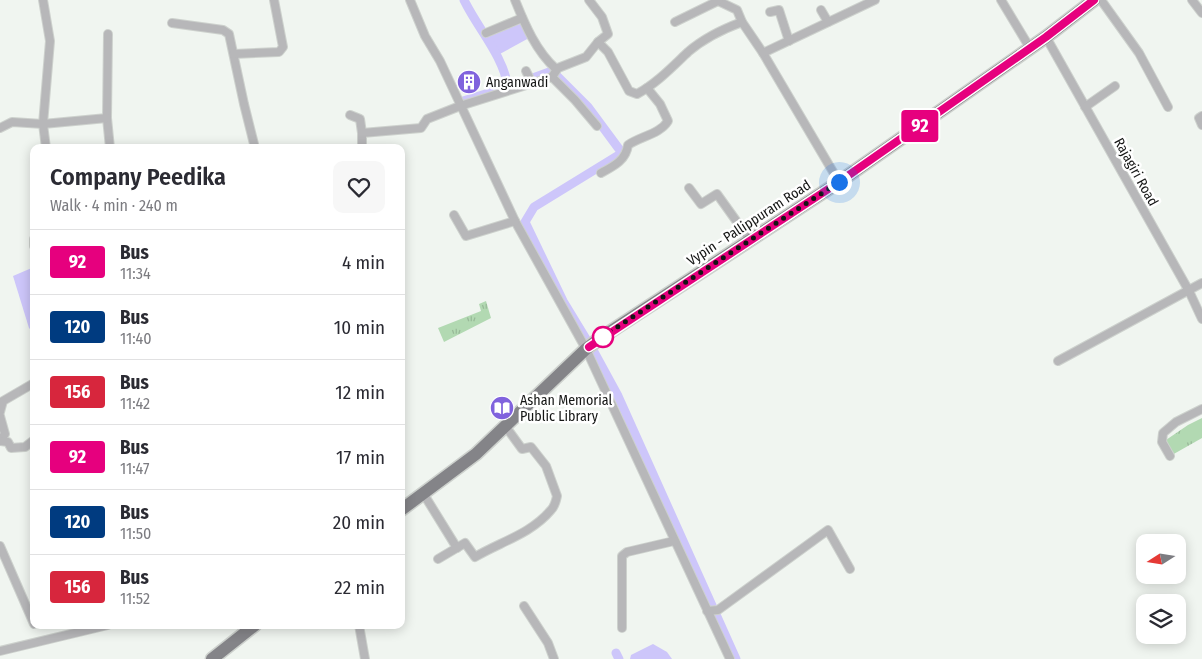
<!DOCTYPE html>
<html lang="en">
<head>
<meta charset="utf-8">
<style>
  :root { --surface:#fff; --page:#f7f7f7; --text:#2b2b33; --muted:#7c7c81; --line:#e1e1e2 }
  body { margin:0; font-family:"Fira Sans Condensed",sans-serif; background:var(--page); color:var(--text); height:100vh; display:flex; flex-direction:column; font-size:19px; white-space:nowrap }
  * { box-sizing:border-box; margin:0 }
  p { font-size:16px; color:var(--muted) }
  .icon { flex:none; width:28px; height:28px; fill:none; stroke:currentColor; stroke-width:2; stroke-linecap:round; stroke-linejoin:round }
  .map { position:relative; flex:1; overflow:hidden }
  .details { position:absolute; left:30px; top:144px; width:375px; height:485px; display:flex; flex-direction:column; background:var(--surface); border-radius:10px; box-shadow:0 2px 12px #0003 }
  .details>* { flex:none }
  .badge { padding:0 10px; border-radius:4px; font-size:18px; line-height:32px }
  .needle { width:32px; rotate:258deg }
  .buttons { position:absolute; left:1136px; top:534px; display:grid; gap:10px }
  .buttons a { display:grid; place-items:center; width:50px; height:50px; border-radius:10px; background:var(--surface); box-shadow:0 2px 12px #0003; font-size:25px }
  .you { position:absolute; width:25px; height:25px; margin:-12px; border:4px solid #fff; border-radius:50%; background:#1a73e8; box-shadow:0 0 0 8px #1a73e833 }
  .map>.badge { position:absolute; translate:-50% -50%; box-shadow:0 0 0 2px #fff }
  .round { display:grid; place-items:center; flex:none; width:52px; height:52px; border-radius:10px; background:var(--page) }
  .overview { display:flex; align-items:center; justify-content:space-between; height:85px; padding:0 20px }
  h1 { font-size:24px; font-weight:600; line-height:38px }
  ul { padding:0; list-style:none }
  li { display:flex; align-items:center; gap:15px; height:65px; padding:0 20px; border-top:1px solid var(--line) }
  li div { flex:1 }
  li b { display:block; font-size:19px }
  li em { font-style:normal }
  li .badge { min-width:55px; font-weight:700; text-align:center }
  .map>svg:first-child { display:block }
</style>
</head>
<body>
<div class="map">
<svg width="1202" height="659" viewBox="0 0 1202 659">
  <defs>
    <pattern id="park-tufts" width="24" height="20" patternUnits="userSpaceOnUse" patternTransform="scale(1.25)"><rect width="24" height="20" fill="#b2d9b2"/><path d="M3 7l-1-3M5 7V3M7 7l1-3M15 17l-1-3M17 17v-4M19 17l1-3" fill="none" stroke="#98b998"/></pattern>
  </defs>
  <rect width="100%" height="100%" fill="#f0f5f0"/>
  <g fill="url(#park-tufts)">
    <polygon points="486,301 491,318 444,342 438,328 481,311 479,304"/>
    <polygon points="1202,418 1202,438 1172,455 1163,442 1188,425"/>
  </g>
  <g fill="#cdc6fa">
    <polygon points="523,23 529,38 498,55 486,35"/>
    <polygon points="34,267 34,333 29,328 13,276"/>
    <polygon points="653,644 667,652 672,659 630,659 631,655"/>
  </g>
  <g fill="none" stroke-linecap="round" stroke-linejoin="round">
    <g stroke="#cdc6fa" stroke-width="9">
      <path d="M464,0C478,29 503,55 508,87"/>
      <polyline points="463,101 508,87 552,71 588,107 622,153 534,207 525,222 563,301 594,352 618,396 736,659"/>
      <polyline points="616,653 619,659"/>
    </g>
    <g stroke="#cdd1cd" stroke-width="10">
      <g id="street">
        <polyline points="43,0 50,41 43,124 46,148"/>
        <polyline points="410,0 425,36 440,61 515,221 586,349 730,659"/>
        <path d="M515,0C525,25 536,51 556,69"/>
        <path d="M589,0L602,17L608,34L598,42L608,52L629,91L637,94C657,83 672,67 688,52C703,39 723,29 742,22"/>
        <polyline points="716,0 737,10 742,22 763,53 839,182"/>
        <polyline points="1001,0 1030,48"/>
        <polyline points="1101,0 1139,53 1168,107"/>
        <polyline points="1192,0 1202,13"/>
        <polyline points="821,10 828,22"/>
        <polyline points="770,12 779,10 789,41"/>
        <polyline points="675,22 718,1"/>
        <polyline points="172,23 223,30 229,34 244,104 255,148"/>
        <polyline points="486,33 522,18"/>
        <polyline points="108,34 107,118 110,148"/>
        <polyline points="1046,37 1189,291 1202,319"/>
        <polyline points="763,53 875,0"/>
        <polyline points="234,54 279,52 283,47 274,0"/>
        <polyline points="526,71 532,83"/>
        <polyline points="552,77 575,100 597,126"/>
        <polyline points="1085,107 1115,86"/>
        <polyline points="350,115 360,119 362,133"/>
        <polyline points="1202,116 1199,118 1202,125"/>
        <polyline points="0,128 12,122 43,124 107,118"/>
        <polyline points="362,148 362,133 421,128 427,119 460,106 552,77 558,68 586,57 598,42"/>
        <path d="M601,173C614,166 626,160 628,145C641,136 660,134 668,121L660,104L647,88"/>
        <polyline points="689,188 701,204 717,194 750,240"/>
        <polyline points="454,215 466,236 515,221"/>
        <polyline points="34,239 34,246"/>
        <polyline points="1058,361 1202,283"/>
        <polyline points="0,412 3,401 34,383"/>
        <polyline points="0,416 5,434 0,441"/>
        <polyline points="0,441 8,442 11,448 25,447 34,440"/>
        <polyline points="1170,456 1162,442 1163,433 1176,422 1202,409"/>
        <polyline points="423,493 457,548"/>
        <polyline points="0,546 34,624"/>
        <path d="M438,559L465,543L475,557C500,542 531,534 551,510C554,507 556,501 557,496L546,466L531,447L522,449L506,427"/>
        <polyline points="524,606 548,643 554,659"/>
        <polyline points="707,611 718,610 828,530 850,569"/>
        <polyline points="359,625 365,659"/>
        <polyline points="622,628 622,556 627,552 674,541"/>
        <polyline points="0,651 108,625"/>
      </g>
    </g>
    <g stroke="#cdd1cd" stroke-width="15">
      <g id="primary">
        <polyline points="401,510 476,454 586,349 599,339 839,182 1046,37 1094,0"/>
        <polyline points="212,659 255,625"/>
      </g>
    </g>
    <use href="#street" stroke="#b7b7b9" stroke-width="8"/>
    <use href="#primary" stroke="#848488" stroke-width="12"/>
  </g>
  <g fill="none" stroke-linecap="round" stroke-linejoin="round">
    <g stroke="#fff" stroke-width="11">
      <polyline id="line" points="589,347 839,182 1046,37 1094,0"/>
    </g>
    <use href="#line" stroke="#e6007e" stroke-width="8"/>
    <polyline stroke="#141514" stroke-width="5" stroke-dasharray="0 9" points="603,337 599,339 839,182"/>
  </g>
  <defs>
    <g id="building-disc" transform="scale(1.25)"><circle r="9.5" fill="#8062dd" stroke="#fff"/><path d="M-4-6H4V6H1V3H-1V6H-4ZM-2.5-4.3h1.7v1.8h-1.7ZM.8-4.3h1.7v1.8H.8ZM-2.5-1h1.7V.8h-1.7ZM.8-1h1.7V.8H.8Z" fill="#fff"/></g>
    <g id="library-disc" transform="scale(1.25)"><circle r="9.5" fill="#8062dd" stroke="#fff"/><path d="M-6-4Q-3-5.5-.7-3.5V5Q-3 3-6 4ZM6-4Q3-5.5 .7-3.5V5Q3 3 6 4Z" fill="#fff"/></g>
  </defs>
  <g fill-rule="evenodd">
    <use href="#building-disc" x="469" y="82"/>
    <use href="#library-disc" x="502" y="408"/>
  </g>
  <circle fill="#fff" stroke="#e6007e" stroke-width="2.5" cx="603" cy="337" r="10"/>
  <g text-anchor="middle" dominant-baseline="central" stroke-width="5" stroke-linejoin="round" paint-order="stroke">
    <g font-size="14" fill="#141514" stroke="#fff" text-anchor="start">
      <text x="486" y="82">Anganwadi</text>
      <text x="520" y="400">Ashan Memorial<tspan x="520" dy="16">Public Library</tspan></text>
    </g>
    <g font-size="14" fill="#141514" stroke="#fff">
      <text transform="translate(1136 172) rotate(61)">Rajagiri Road</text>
      <text transform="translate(749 223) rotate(-33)">Vypin - Pallippuram Road</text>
    </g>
  </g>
</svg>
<div class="buttons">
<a><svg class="needle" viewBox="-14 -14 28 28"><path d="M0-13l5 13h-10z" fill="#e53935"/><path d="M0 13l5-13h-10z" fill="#7c7c81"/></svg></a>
<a><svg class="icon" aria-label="layers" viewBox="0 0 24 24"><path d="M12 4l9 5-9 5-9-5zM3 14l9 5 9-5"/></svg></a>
</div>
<div class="you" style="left:839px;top:182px"></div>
<b class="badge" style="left:920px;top:126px;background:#e6007e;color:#fff">92</b>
<section class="details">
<div class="overview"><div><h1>Company Peedika</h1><p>Walk · 4 min · 240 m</p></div><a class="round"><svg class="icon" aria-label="heart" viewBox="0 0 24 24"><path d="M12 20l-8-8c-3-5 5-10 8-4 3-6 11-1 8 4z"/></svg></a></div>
<ul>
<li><span class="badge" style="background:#e6007e;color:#fff">92</span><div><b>Bus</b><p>11:34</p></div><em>4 min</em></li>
<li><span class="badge" style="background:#003b80;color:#fff">120</span><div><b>Bus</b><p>11:40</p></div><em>10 min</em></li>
<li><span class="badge" style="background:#d7263d;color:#fff">156</span><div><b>Bus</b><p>11:42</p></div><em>12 min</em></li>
<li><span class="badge" style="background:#e6007e;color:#fff">92</span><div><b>Bus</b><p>11:47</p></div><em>17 min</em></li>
<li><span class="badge" style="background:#003b80;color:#fff">120</span><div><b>Bus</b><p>11:50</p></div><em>20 min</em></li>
<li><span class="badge" style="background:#d7263d;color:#fff">156</span><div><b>Bus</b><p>11:52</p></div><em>22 min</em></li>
</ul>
</section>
</div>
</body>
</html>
